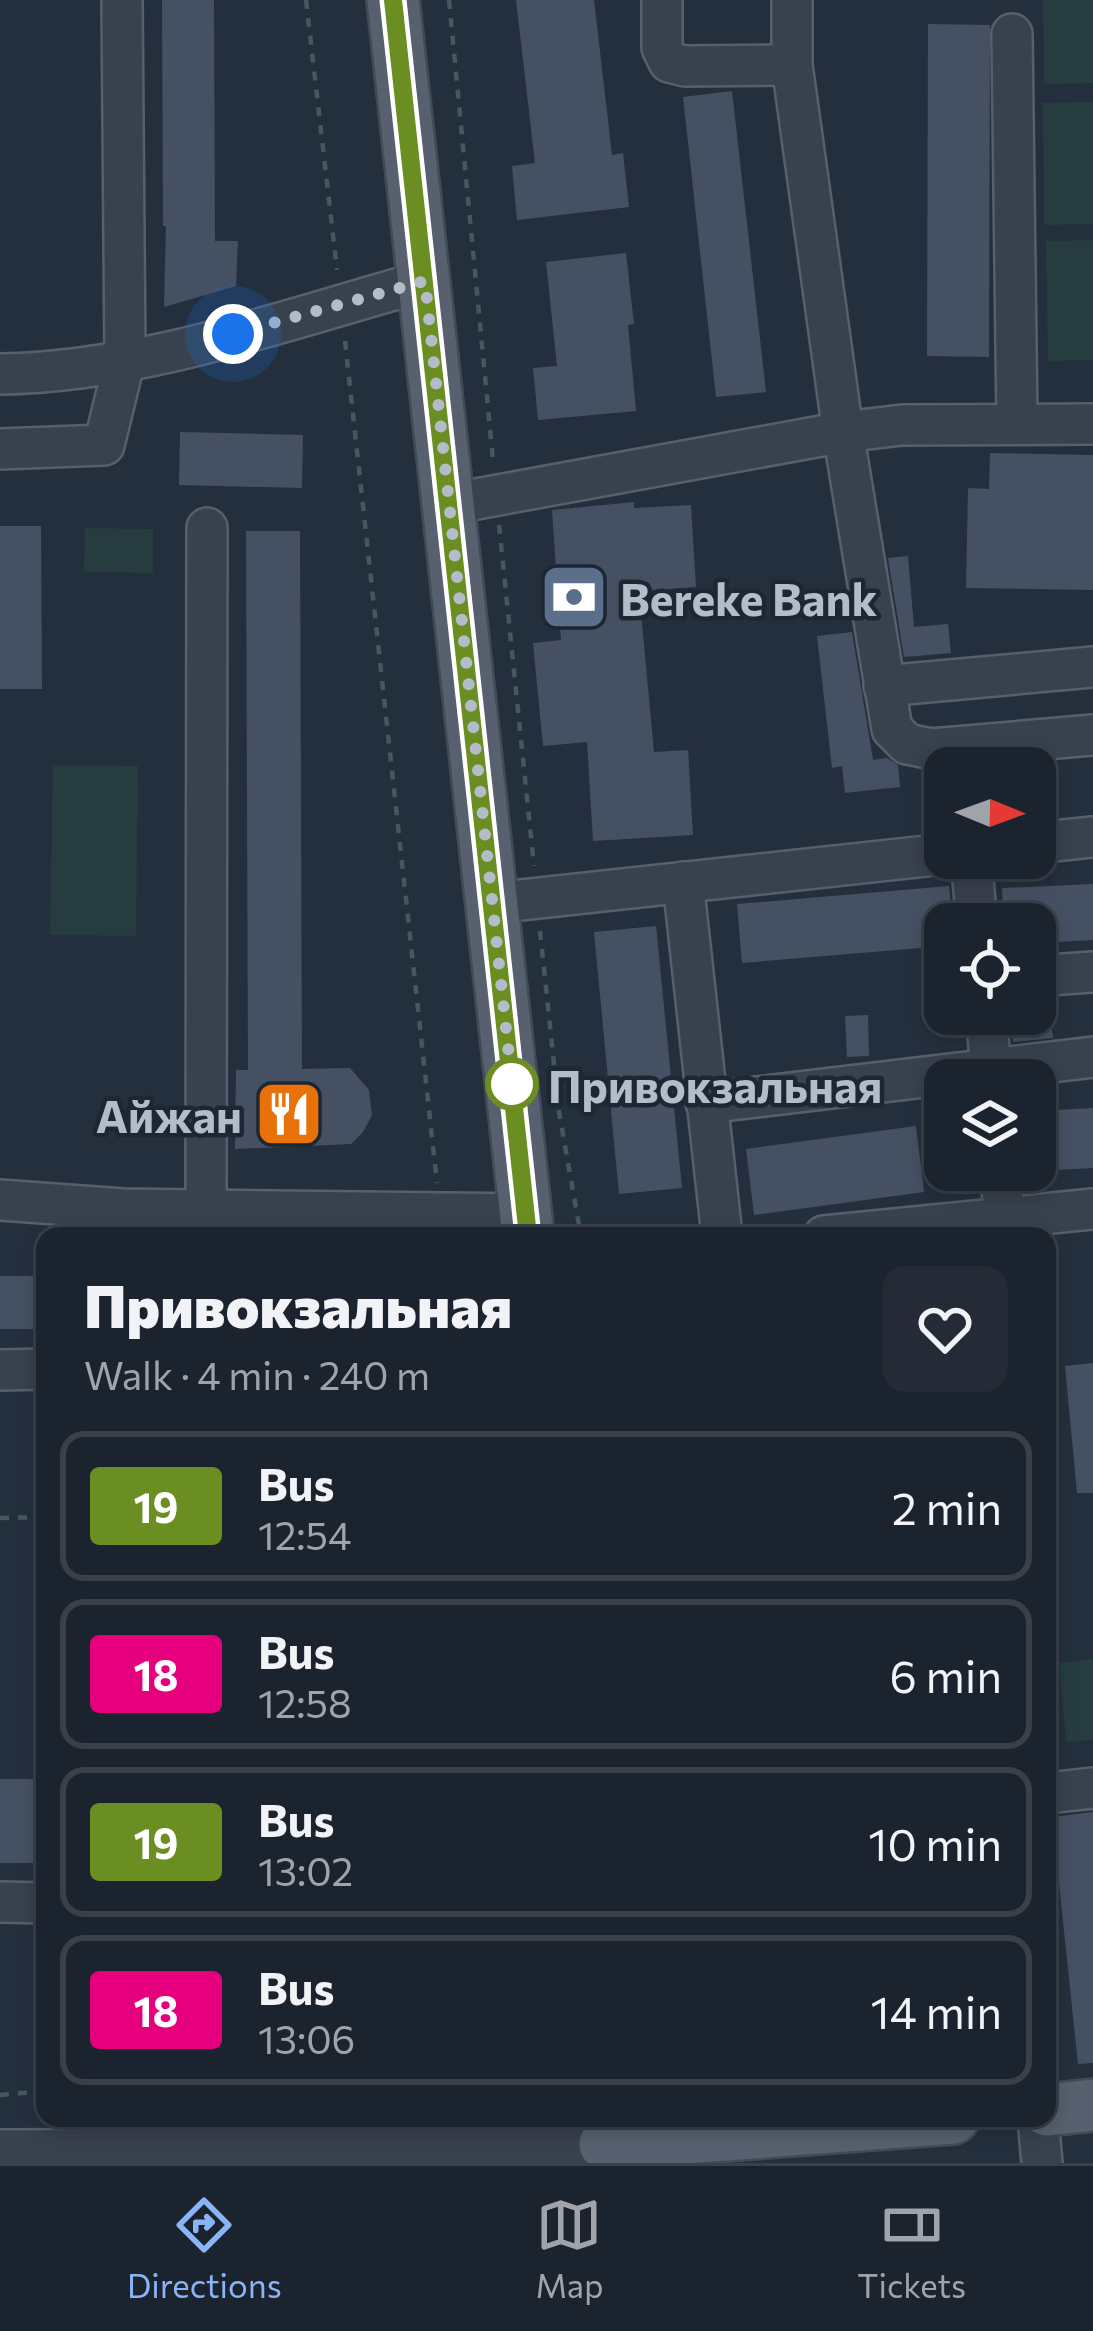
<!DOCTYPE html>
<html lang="en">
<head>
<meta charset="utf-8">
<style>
  :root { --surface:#1b232e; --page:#242b36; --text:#f1f3f6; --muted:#a0a4aa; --line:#39404a; --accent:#8ab4f8 }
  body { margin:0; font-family:Commissioner,sans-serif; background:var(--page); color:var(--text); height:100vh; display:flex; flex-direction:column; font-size:45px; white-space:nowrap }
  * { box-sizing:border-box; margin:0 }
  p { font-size:39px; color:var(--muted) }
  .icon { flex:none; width:66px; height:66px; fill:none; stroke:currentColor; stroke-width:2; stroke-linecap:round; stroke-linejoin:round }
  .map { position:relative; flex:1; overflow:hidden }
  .panel { position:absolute; left:36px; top:1227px; width:1020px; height:900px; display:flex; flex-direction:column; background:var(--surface); border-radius:24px; box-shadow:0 6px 18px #0003,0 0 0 3px var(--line) }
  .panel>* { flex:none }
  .badge { padding:0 24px; border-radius:9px; font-size:42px; line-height:78px }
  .needle { width:78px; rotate:91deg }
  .controls { position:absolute; left:924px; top:747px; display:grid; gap:24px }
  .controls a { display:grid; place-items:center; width:132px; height:132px; border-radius:24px; background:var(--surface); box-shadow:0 6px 18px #0003,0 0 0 3px var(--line); font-size:60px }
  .you { position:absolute; width:60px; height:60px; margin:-30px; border:9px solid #fff; border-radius:50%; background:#1a73e8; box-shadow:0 0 0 18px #1a73e833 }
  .map>.badge { position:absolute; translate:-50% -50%; box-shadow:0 0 0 6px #fff }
  .round { display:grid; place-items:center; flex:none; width:126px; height:126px; border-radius:24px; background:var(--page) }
  .headline { display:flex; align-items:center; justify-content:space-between; height:204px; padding:0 48px }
  h1 { font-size:57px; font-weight:800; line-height:90px }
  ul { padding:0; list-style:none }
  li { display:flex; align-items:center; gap:36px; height:150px; margin:0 24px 18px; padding:0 24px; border:6px solid var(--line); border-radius:24px }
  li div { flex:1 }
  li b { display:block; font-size:45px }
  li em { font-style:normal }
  li .badge { min-width:132px; font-weight:700; text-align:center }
  .dock { display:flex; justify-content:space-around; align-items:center; height:168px; border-top:3px solid var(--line); background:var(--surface); font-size:33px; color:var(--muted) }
  .dock a { display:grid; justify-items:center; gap:6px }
  .dock .selected { color:var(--accent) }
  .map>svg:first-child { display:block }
</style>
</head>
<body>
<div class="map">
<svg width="1093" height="2163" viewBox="0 0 1093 2163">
  <rect width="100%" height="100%" fill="#242f3e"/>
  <g fill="#263c3f">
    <polygon points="1043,0 1093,0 1093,83 1044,84"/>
    <polygon points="1093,102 1093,224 1044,225 1043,103"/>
    <polygon points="1093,240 1093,360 1048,361 1046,241"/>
    <polygon points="85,528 153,529 153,573 84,572"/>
    <polygon points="53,765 138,766 136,936 50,935"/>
    <polygon points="1093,1659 1093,1740 1066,1742 1059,1663"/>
  </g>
  <g fill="#455162">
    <polygon points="162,0 214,0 215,241 238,241 236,286 164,307 166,226 163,226"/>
    <polygon points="516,0 594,0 612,155 623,153 629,207 517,220 512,166 535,163"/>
    <polygon points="928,24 990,25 989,357 927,356"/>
    <polygon points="732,91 766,392 716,397 683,97"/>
    <polygon points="626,253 634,324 628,325 636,411 538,420 533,368 557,366 546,262"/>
    <polygon points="180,432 303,435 302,488 179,485"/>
    <polygon points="990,453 1093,455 1093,590 966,588 968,488 989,489"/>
    <polygon points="634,502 634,508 691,505 696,587 639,591 654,752 688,750 693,835 593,841 587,742 543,746 533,643 561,640 552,510"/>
    <polygon points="0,526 41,526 42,689 0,689"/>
    <polygon points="246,531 300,531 302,1069 350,1068 369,1090 372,1115 363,1132 351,1144 235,1149 236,1070 248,1070"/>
    <polygon points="908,556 914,627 948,624 951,653 904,657 888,558"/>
    <polygon points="852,632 873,760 887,758 898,765 900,787 845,793 842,766 832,768 817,636"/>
    <polygon points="1093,884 1093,940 1035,943 1035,924 1004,924 1002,888"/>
    <polygon points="949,886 953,924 945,924 945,946 742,963 737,904"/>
    <polygon points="656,926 682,1188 619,1194 594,932"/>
    <polygon points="1050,1014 1053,1038 1013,1042 1011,1018"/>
    <polygon points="868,1015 869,1056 847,1057 845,1016"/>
    <polygon points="1093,1108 1093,1168 1035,1171 1035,1111"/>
    <polygon points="916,1126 924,1192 754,1215 746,1149"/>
    <rect x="0" y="1276" width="45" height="53"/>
    <polygon points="1093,1363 1093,1493 1077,1493 1065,1366"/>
    <polygon points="0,1779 45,1779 41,1863 0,1863"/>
    <polygon points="1093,1812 1093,2063 1078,2064 1052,1817"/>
  </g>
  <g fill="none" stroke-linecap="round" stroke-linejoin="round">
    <g stroke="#565f6c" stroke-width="44">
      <g id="minor">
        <polyline points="662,0 662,48 669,62 685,66 792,65"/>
        <polyline points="792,0 792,65 843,432 892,729 907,744 932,749 1093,735"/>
        <polyline points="1012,34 1017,423"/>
        <path d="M0,374C144,372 287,319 425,281"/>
        <polyline points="0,449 104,445 125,359 122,0"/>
        <polyline points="449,504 843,432 902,425 1093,424"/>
        <polyline points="884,686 1093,667"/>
        <polyline points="1035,843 1093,837"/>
        <polyline points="971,858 977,924"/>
        <polyline points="683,882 722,1236"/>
        <polyline points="493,903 945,854"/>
        <polyline points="1035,976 1093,972"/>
        <polyline points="986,1014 992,1080"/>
        <polyline points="706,1103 1093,1057"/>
        <polyline points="1000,1170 1005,1218"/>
        <polyline points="0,1200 123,1209 525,1214"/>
        <polyline points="206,1210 207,528"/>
        <polyline points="824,1236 1093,1209"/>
        <polyline points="0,1370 45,1369"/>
        <polyline points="1047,1793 1093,1788"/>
        <polyline points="0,1902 45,1903"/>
        <polyline points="1038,2118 1042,2163"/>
        <polyline points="0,2150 485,2148 605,2144"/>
      </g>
    </g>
    <g stroke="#414a57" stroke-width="56">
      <g id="major">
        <polyline points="393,0 528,1236"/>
        <polyline points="1047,2110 1093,2105"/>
        <polyline points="605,2144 953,2118"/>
      </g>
    </g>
    <g stroke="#44595c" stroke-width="4.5" stroke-dasharray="9 9" stroke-linecap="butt">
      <polyline points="306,0 337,270"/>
      <polyline points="449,0 493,460"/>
      <polyline points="345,341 437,1183"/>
      <polyline points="499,525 534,866"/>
      <polyline points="540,931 559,1112 581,1236"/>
      <polyline points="0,1518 45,1517"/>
      <polyline points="0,2095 45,2091"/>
    </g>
    <use href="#minor" stroke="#38414e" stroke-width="39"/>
    <use href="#major" stroke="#56606e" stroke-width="51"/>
  </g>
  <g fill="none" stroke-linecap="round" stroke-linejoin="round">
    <g stroke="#fff" stroke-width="27">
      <polyline id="line" points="393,0 528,1236"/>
    </g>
    <use href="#line" stroke="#6b8e23" stroke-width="18"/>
    <polyline stroke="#b4bcc9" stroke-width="12" stroke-dasharray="0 21.6" points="233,334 425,281 512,1084"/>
  </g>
  <defs>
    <g id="bank-square" transform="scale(3.45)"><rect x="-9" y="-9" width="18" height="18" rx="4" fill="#5c6f8a" stroke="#1d2633"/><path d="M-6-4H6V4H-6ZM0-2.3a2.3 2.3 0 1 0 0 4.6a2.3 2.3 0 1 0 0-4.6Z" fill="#fff"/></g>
    <g id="restaurant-square" transform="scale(3.45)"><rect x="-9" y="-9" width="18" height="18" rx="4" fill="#e8710a" stroke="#1d2633"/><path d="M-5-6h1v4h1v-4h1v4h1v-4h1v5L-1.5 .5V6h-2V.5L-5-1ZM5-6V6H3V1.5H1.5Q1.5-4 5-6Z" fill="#fff"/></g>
  </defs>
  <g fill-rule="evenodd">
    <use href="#bank-square" x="574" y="597"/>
    <use href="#restaurant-square" x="289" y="1114"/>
  </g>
  <circle fill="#fff" stroke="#6b8e23" stroke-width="6" cx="512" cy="1084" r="24"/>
  <g text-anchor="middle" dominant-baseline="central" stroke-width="9" stroke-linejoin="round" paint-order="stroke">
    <g font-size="45" font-weight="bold" fill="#b4bcc9" stroke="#1d2633" text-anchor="start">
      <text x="620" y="597">Bereke Bank</text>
      <text x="242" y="1114" text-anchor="end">Айжан</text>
    </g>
    <g font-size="45" font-weight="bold" fill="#b4bcc9" stroke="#1d2633" text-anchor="start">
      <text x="548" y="1084">Привокзальная</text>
    </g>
  </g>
</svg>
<div class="controls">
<a><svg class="needle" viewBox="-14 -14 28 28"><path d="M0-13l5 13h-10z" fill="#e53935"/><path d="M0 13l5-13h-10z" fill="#a0a4aa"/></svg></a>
<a><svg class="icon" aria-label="locate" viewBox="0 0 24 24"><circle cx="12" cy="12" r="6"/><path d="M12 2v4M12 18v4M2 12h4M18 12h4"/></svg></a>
<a><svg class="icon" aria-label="layers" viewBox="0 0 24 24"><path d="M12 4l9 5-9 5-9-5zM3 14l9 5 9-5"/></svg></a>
</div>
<div class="you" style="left:233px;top:334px"></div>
<section class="panel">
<div class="headline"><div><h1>Привокзальная</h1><p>Walk · 4 min · 240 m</p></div><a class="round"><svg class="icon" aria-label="heart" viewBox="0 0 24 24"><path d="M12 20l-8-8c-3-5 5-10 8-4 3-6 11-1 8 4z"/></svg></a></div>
<ul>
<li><span class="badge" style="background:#6b8e23;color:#fff">19</span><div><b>Bus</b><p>12:54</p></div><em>2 min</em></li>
<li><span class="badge" style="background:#e6007e;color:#fff">18</span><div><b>Bus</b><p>12:58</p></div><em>6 min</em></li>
<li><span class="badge" style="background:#6b8e23;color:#fff">19</span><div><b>Bus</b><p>13:02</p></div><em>10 min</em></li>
<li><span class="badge" style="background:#e6007e;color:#fff">18</span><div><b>Bus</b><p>13:06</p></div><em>14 min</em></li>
</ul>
</section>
</div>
<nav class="dock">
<a class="selected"><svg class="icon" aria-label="directions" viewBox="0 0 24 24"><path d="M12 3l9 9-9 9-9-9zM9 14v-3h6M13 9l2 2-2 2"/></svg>Directions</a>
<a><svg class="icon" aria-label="map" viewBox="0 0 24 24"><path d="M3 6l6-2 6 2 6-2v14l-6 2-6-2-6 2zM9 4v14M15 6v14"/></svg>Map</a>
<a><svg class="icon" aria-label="tickets" viewBox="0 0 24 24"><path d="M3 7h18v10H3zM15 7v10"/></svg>Tickets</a>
</nav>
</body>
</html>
